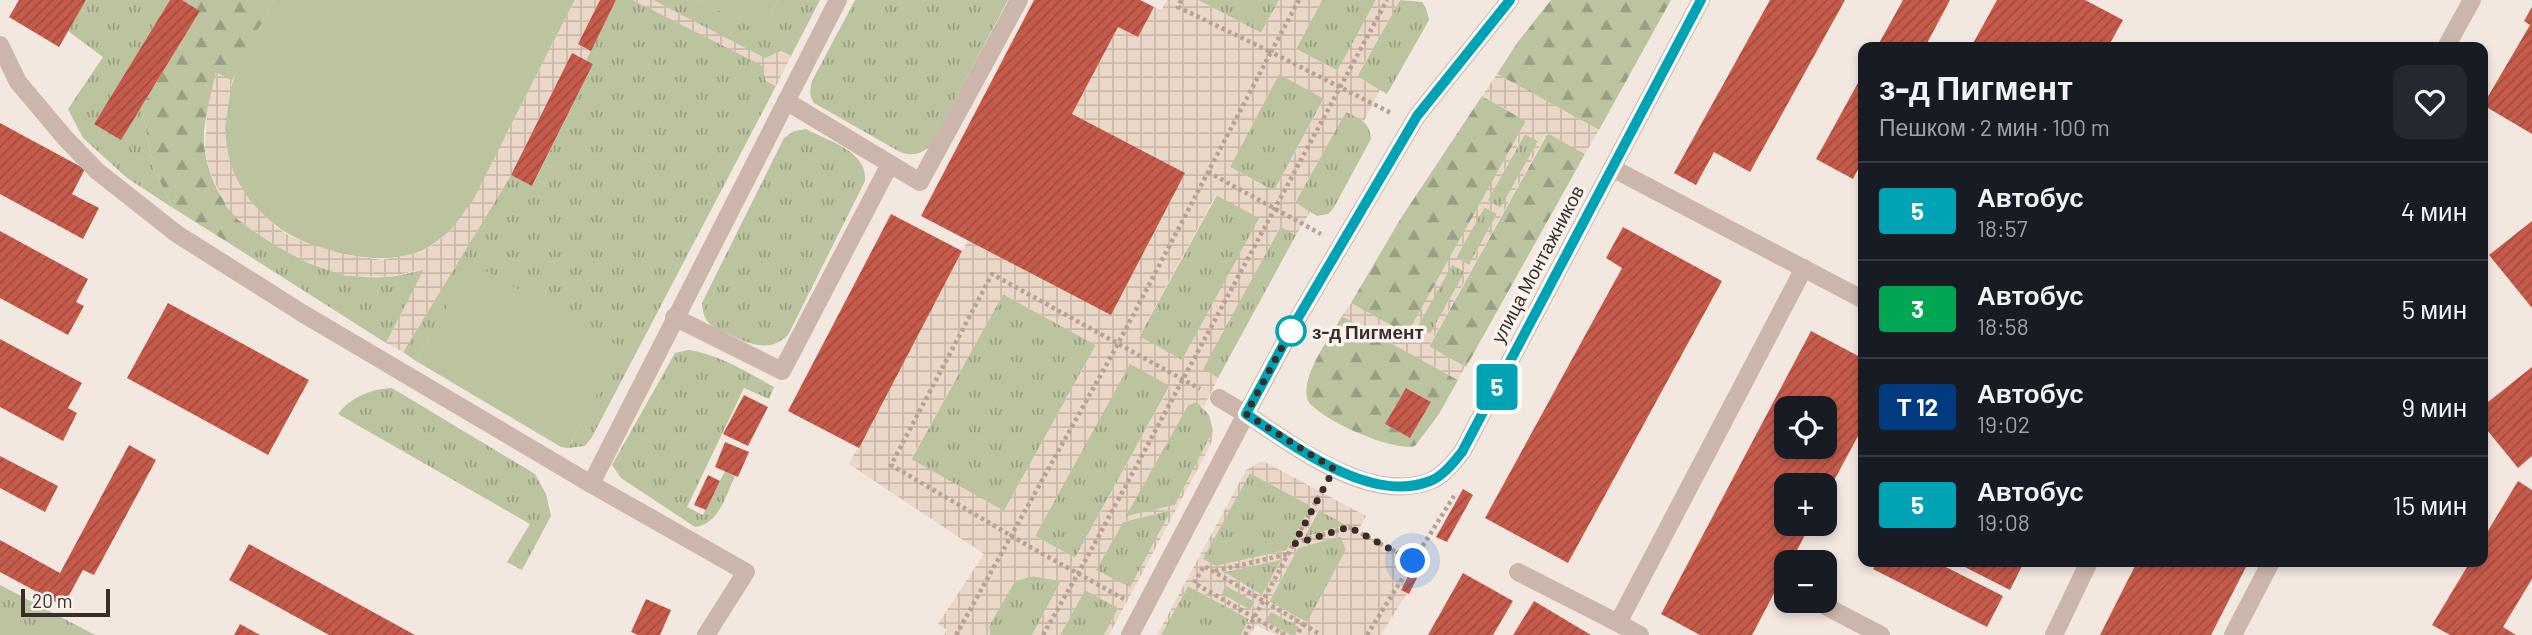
<!DOCTYPE html>
<html lang="ru">
<head>
<meta charset="utf-8">
<style>
  :root { --surface:#171b24; --page:#242831; --text:#f1f3f6; --muted:#9ea1a6; --line:#363941 }
  body { margin:0; font-family:Barlow,sans-serif; background:var(--page); color:var(--text); height:100vh; display:flex; flex-direction:column; font-size:26px; white-space:nowrap }
  * { box-sizing:border-box; margin:0 }
  p { font-size:23px; color:var(--muted) }
  .icon { flex:none; width:38px; height:38px; fill:none; stroke:currentColor; stroke-width:2; stroke-linecap:round; stroke-linejoin:round }
  .map { position:relative; flex:1; overflow:hidden }
  .drawer { position:absolute; left:1858px; top:42px; width:630px; height:525px; display:flex; flex-direction:column; background:var(--surface); border-radius:14px; box-shadow:0 4px 10px #0003 }
  .drawer>* { flex:none }
  .badge { padding:0 14px; border-radius:5px; font-size:24px; line-height:46px }
  .fabs { position:absolute; left:1774px; top:396px; display:grid; gap:14px }
  .fabs a { display:grid; place-items:center; width:63px; height:63px; border-radius:14px; background:var(--surface); box-shadow:0 4px 10px #0003; font-size:35px }
  .scale { position:absolute; left:21px; bottom:18px; width:89px; box-sizing:border-box; padding-left:7px; border:4px solid #392d2a; border-top:0; font-size:19px; line-height:24px; white-space:nowrap; color:#392d2a; -webkit-text-stroke:5px #faf2ec; paint-order:stroke }
  .you { position:absolute; width:35px; height:35px; margin:-18px; border:5px solid #fff; border-radius:50%; background:#1a73e8; box-shadow:0 0 0 10px #1a73e833 }
  .map>.badge { position:absolute; translate:-50% -50%; box-shadow:0 0 0 4px #fff }
  .round { display:grid; place-items:center; flex:none; width:74px; height:74px; border-radius:14px; background:var(--page) }
  .headline { display:flex; align-items:center; justify-content:space-between; height:119px; padding:0 21px }
  h1 { font-size:33px; font-weight:800; line-height:52px }
  ul { padding:0; list-style:none }
  li { display:flex; align-items:center; gap:21px; height:98px; padding:0 21px; border-top:2px solid var(--line) }
  li div { flex:1 }
  li b { display:block; font-size:26px }
  li em { font-style:normal }
  li .badge { min-width:77px; font-weight:700; text-align:center }
  .map>svg:first-child { display:block }
</style>
</head>
<body>
<div class="map">
<svg width="2532" height="635" viewBox="0 0 2532 635">
  <defs>
    <pattern id="grass-tufts" width="24" height="20" patternUnits="userSpaceOnUse" patternTransform="scale(1.75)"><rect width="24" height="20" fill="#bbc39f"/><path d="M3 7l-1-3M5 7V3M7 7l1-3M15 17l-1-3M17 17v-4M19 17l1-3" fill="none" stroke="#999f82"/></pattern>
    <pattern id="forest-firs" width="22" height="20" patternUnits="userSpaceOnUse" patternTransform="scale(1.75)"><rect width="22" height="20" fill="#bbc39f"/><path d="M5 1l3.5 6h-7zM16 11l3.5 6h-7z" fill="#999f82"/></pattern>
    <pattern id="plaza-grid" width="8" height="8" patternUnits="userSpaceOnUse" patternTransform="scale(1.75)"><rect width="8" height="8" fill="#ebd7c7"/><path d="M0 4h8M4 0v8" fill="none" stroke="#cab9ab"/></pattern>
    <pattern id="building-hatch" width="6" height="6" patternUnits="userSpaceOnUse" patternTransform="scale(1.75)"><rect width="6" height="6" fill="#c65b4b"/><path d="M-1 1l2-2M0 6l6-6M5 7l2-2" fill="none" stroke="#a24c3f"/></pattern>
  </defs>
  <rect width="100%" height="100%" fill="#f3e8e0"/>
  <g fill="url(#grass-tufts)">
    <polygon points="86,0 170,0 94,124 142,106 152,165 173,208 127,178 83,138 68,109 103,57 68,31"/>
    <polygon points="616,0 633,0 762,65 766,81 776,86 592,437 585,446 568,448 621,348 472,264 416,361 403,352 511,175 533,185 593,64 586,60"/>
    <polygon points="653,0 698,0 762,32 778,0 820,0 791,56 781,51 765,59"/>
    <path d="M855,0H1008L930,146C920,155 912,156 900,152L814,103C809,95 810,91 812,81Z"/>
    <polygon points="1198,0 1279,0 1261,33"/>
    <polygon points="1322,0 1376,0 1338,71 1296,49"/>
    <polygon points="1400,0 1422,2 1426,8 1429,20 1387,94 1357,77"/>
    <polygon points="1279,74 1324,98 1274,191 1230,167"/>
    <path d="M1346,111C1359,118 1370,122 1371,139L1333,209L1328,214L1317,216L1295,203Z"/>
    <path d="M806,129C828,141 868,151 865,181L788,335C769,354 748,343 728,334C721,331 713,328 709,323C703,317 703,310 702,303L784,138L794,131Z"/>
    <polygon points="1525,134 1538,141 1501,208 1487,201"/>
    <polygon points="1217,195 1260,218 1182,360 1139,337"/>
    <polygon points="1484,207 1497,214 1469,265 1456,258"/>
    <polygon points="1281,226 1296,235 1218,378 1202,369"/>
    <path d="M252,230C293,258 336,281 388,277C400,276 413,272 425,269L386,343L232,245L247,242Z"/>
    <polygon points="1452,264 1465,272 1430,334 1417,327"/>
    <polygon points="1003,294 1096,345 1004,511 911,460"/>
    <path d="M688,350C719,354 747,372 774,387L769,399L744,388L687,507L703,515L725,471L735,476C726,495 719,524 695,527L621,478L612,465L675,353Z"/>
    <polygon points="1130,363 1170,385 1075,558 1035,536"/>
    <path d="M392,388L535,474L546,494L551,516L522,570L507,562L530,524L338,414C351,397 371,389 392,388Z"/>
    <polygon points="1197,402 1209,415 1213,431 1175,505 1125,517 1188,405"/>
    <polygon points="1250,473 1311,506 1287,550 1216,566 1202,559"/>
    <polygon points="1172,510 1130,588 1096,570 1123,522"/>
    <polygon points="1319,510 1346,525 1304,538"/>
    <polygon points="1341,536 1346,550 1307,623 1269,602 1298,548"/>
    <polygon points="1282,559 1262,595 1224,572"/>
    <polygon points="1033,576 1061,581 1032,635 990,635 989,626 1015,581"/>
    <polygon points="0,585 95,635 0,635"/>
    <polygon points="1226,585 1255,602 1250,610 1221,594"/>
    <polygon points="1188,586 1249,619 1241,635 1161,635"/>
    <polygon points="1085,590 1119,608 1104,635 1060,635"/>
    <polygon points="1271,611 1299,627 1295,635 1290,635 1265,621"/>
  </g>
  <g fill="url(#forest-firs)" fill-rule="evenodd">
    <path d="M182,0H274L232,81L217,73C213,92 206,112 204,131C202,169 222,209 252,230L247,243L232,245L173,208L152,165L142,106L200,11Z"/>
    <polygon points="1551,0 1671,0 1599,130 1497,74 1517,43"/>
    <polygon points="1482,96 1526,121 1407,335 1351,303 1401,218"/>
    <polygon points="1548,133 1585,154 1466,367 1429,347"/>
    <path d="M1342,316L1458,380L1439,414L1415,446C1393,452 1321,420 1308,401C1299,377 1330,338 1342,316ZM1406,388L1431,402L1410,438L1385,424Z"/>
  </g>
  <g fill="#bbc39f">
    <path d="M274,0H575C553,42 532,85 510,127C490,166 473,217 436,242C412,260 383,260 355,256C286,246 226,203 225,127C224,81 253,40 274,0Z"/>
    <polygon points="698,0 778,0 762,33"/>
    <polygon points="472,263 622,348 568,448 561,447 416,361"/>
  </g>
  <g fill="url(#plaza-grid)" fill-rule="evenodd">
    <polygon points="575,0 600,0 578,43 591,51 586,60 572,54 511,175 403,352 386,343 424,269 388,277 346,276 308,263 273,244 237,219 226,206 210,172 205,151 207,110 216,72 232,81 225,127 227,152 235,176 250,201 275,226 289,236 307,243 343,254 382,260 418,253 436,243 451,230 473,200"/>
    <polygon points="633,0 653,0 765,58 781,51 791,56 776,86 766,81 761,65"/>
    <path d="M1167,0H1198L1261,33L1279,0H1322L1296,49L1337,71L1376,0H1400L1357,76L1380,90L1364,121L1346,112L1295,202L1310,212L1296,235L1280,227L1203,369L1218,378L1204,407L1197,402L1188,405L1126,516L1175,505L1213,431L1211,444L1109,635H1104L1118,608L1085,590L1060,635H1032L1061,581L1033,576L1015,581L989,626L990,635H944L947,630L938,624L984,554L849,464L968,240L1072,114L1118,27L1138,37L1154,7L1161,10ZM1279,74L1324,99L1274,191L1230,167ZM1216,195L1259,218L1182,360L1139,336ZM1003,294L1096,345L1004,511L911,459ZM1130,364L1170,386L1075,558L1035,536ZM1171,510L1130,587L1096,570L1123,522Z"/>
    <path d="M1497,74L1599,130L1585,154L1547,133L1429,346L1465,367L1458,380L1342,316L1351,303L1407,334L1526,121L1482,96ZM1524,134L1538,141L1500,208L1488,200ZM1485,207L1497,214L1469,265L1456,257ZM1452,265L1465,272L1430,334L1418,326Z"/>
    <path d="M1260,462H1265L1366,516L1358,531L1421,565L1417,578L1408,574L1401,589L1407,593L1381,635H1295L1299,627L1271,612L1265,621L1289,635H1276L1256,625L1250,635H1241L1249,619L1188,586L1161,635H1157L1246,470ZM1250,473L1311,506L1287,550L1216,566L1203,559ZM1318,510L1345,524V525L1304,537ZM1340,536L1346,550L1307,622L1269,601L1298,548ZM1281,560L1262,595L1225,573V572ZM1226,586L1255,602L1251,610L1222,594Z"/>
  </g>
  <g fill="url(#building-hatch)" fill-rule="evenodd">
    <polygon points="19,0 86,0 59,47 9,17"/>
    <polygon points="170,0 182,0 200,11 121,140 94,124"/>
    <polygon points="600,0 616,0 591,51 578,44"/>
    <polygon points="1034,0 1140,0 1154,7 1138,37 1118,27 1072,114 1185,173 1111,315 921,216"/>
    <polygon points="1770,0 1845,0 1750,172 1714,152 1696,185 1674,173"/>
    <polygon points="1903,0 1950,0 1925,47 1877,47"/>
    <polygon points="1997,0 2085,0 2123,20 2108,47 1971,47"/>
    <polygon points="2532,7 2532,134 2483,105 2530,25 2524,21"/>
    <polygon points="572,53 593,64 532,186 511,175"/>
    <polygon points="1864,72 1864,158 1853,179 1816,159"/>
    <polygon points="0,123 85,169 72,194 99,208 83,239 0,194"/>
    <polygon points="891,214 962,251 859,448 788,411"/>
    <polygon points="2532,221 2532,308 2489,255"/>
    <polygon points="1623,227 1722,281 1568,563 1485,518 1622,268 1606,258"/>
    <polygon points="0,231 88,279 76,302 84,306 68,335 0,298"/>
    <polygon points="168,303 309,380 268,455 127,378"/>
    <path d="M1811,331L1864,359V425L1825,497V485H1787V523H1811L1791,562H1787V569L1752,635H1700L1661,614ZM1787,408H1825V446H1787Z"/>
    <polygon points="0,339 82,383 68,408 77,413 63,441 0,407"/>
    <polygon points="2532,367 2532,456 2518,468 2483,425 2483,406"/>
    <polygon points="1406,388 1431,402 1410,438 1385,424"/>
    <polygon points="744,395 768,407 748,446 723,434"/>
    <polygon points="725,442 749,452 738,477 715,467"/>
    <polygon points="129,445 156,460 94,575 83,570 63,606 0,572 0,540 60,573"/>
    <polygon points="0,456 58,486 45,512 0,488"/>
    <polygon points="708,475 720,481 706,510 694,505"/>
    <polygon points="2518,481 2532,490 2532,579 2503,627 2516,635 2450,635 2432,625 2470,562 2483,562 2483,539"/>
    <polygon points="1463,489 1473,495 1447,542 1436,537"/>
    <polygon points="249,544 415,635 329,635 229,580"/>
    <polygon points="1877,562 1936,562 2003,596 1987,627 1873,569"/>
    <polygon points="1955,562 2024,562 2010,590"/>
    <polygon points="2137,562 2246,562 2248,563 2211,635 2100,635"/>
    <polygon points="1463,573 1513,601 1493,635 1428,635"/>
    <polygon points="1409,574 1417,578 1409,594 1401,590"/>
    <polygon points="646,599 671,610 660,635 638,635 631,632"/>
    <polygon points="1534,601 1591,635 1513,635"/>
    <polygon points="240,624 260,635 234,635"/>
  </g>
  <g fill="none" stroke-linecap="round" stroke-linejoin="round">
    <g stroke="#b8a095" stroke-width="4.5" stroke-dasharray="3.5 3.5" stroke-linecap="butt">
      <polyline points="1299,0 1271,52 1393,114"/>
      <polyline points="1208,172 1321,234"/>
      <polyline points="1295,543 1349,527 1413,561"/>
      <polyline points="1215,571 1288,554"/>
      <polyline points="1124,599 1032,548 891,465 992,274 1200,389"/>
      <polyline points="1303,624 1321,635"/>
      <polyline points="956,635 1119,342 1271,52 1178,7 1181,0"/>
      <polyline points="1043,635 1089,554 1387,0"/>
      <polyline points="1245,635 1323,488"/>
      <polyline points="1285,635 1194,583 1204,566 1303,624 1297,635"/>
      <polyline points="1367,635 1454,496"/>
    </g>
    <g stroke="#ccb6ab" stroke-width="18">
      <path d="M1510,0L1417,116L1295,323L1246,414C1293,445 1370,505 1430,481C1443,476 1453,463 1462,452L1701,0"/>
      <polyline points="0,45 18,82 66,139 97,171 177,234 302,313 591,484 838,0"/>
      <polyline points="2446,47 2472,0"/>
      <polyline points="786,101 920,182 1019,0"/>
      <polyline points="1612,168 1864,300"/>
      <polyline points="674,317 782,371 890,164"/>
      <polyline points="591,484 746,572 706,635"/>
      <polyline points="1518,572 1618,623"/>
      <polyline points="1827,607 1881,635"/>
      <polyline points="1130,635 1246,414 1219,398"/>
      <polyline points="1640,635 1618,623 1804,268"/>
      <polyline points="2054,635 2089,562"/>
      <polyline points="2233,635 2271,562"/>
    </g>
  </g>
  <g fill="none" stroke-linecap="round" stroke-linejoin="round">
    <g stroke="#fff" stroke-width="16">
      <path id="line" d="M1510,0L1417,116L1295,323L1246,414C1293,445 1371,505 1430,481C1443,476 1453,463 1462,452L1701,0"/>
    </g>
    <use href="#line" stroke="#00a3b4" stroke-width="10"/>
    <polyline stroke="#392d2a" stroke-width="7" stroke-dasharray="0 12.6" points="1291,331 1295,323 1246,414 1334,469 1294,544 1349,527 1413,561"/>
  </g>
  <circle fill="#fff" stroke="#00a3b4" stroke-width="3.5" cx="1291" cy="331" r="14"/>
  <g text-anchor="middle" dominant-baseline="central" stroke-width="7" stroke-linejoin="round" paint-order="stroke">
    <g font-size="19" fill="#392d2a" stroke="#faf2ec">
      <text transform="translate(1537 264) rotate(-62)">улица Монтажников</text>
    </g>
    <g font-size="19" font-weight="bold" fill="#392d2a" stroke="#faf2ec" text-anchor="start">
      <text x="1312" y="331">з-д Пигмент</text>
    </g>
  </g>
</svg>
<div class="fabs">
<a><svg class="icon" aria-label="locate" viewBox="0 0 24 24"><circle cx="12" cy="12" r="6"/><path d="M12 2v4M12 18v4M2 12h4M18 12h4"/></svg></a>
<a>+</a>
<a>−</a>
</div>
<div class="scale">20 m</div>
<div class="you" style="left:1413px;top:561px"></div>
<b class="badge" style="left:1497px;top:387px;background:#00a3b4;color:#fff">5</b>
<section class="drawer">
<div class="headline"><div><h1>з-д Пигмент</h1><p>Пешком · 2 мин · 100 m</p></div><a class="round"><svg class="icon" aria-label="heart" viewBox="0 0 24 24"><path d="M12 20l-8-8c-3-5 5-10 8-4 3-6 11-1 8 4z"/></svg></a></div>
<ul>
<li><span class="badge" style="background:#00a3b4;color:#fff">5</span><div><b>Автобус</b><p>18:57</p></div><em>4 мин</em></li>
<li><span class="badge" style="background:#00a651;color:#fff">3</span><div><b>Автобус</b><p>18:58</p></div><em>5 мин</em></li>
<li><span class="badge" style="background:#003b80;color:#fff">Т 12</span><div><b>Автобус</b><p>19:02</p></div><em>9 мин</em></li>
<li><span class="badge" style="background:#00a3b4;color:#fff">5</span><div><b>Автобус</b><p>19:08</p></div><em>15 мин</em></li>
</ul>
</section>
</div>
</body>
</html>
